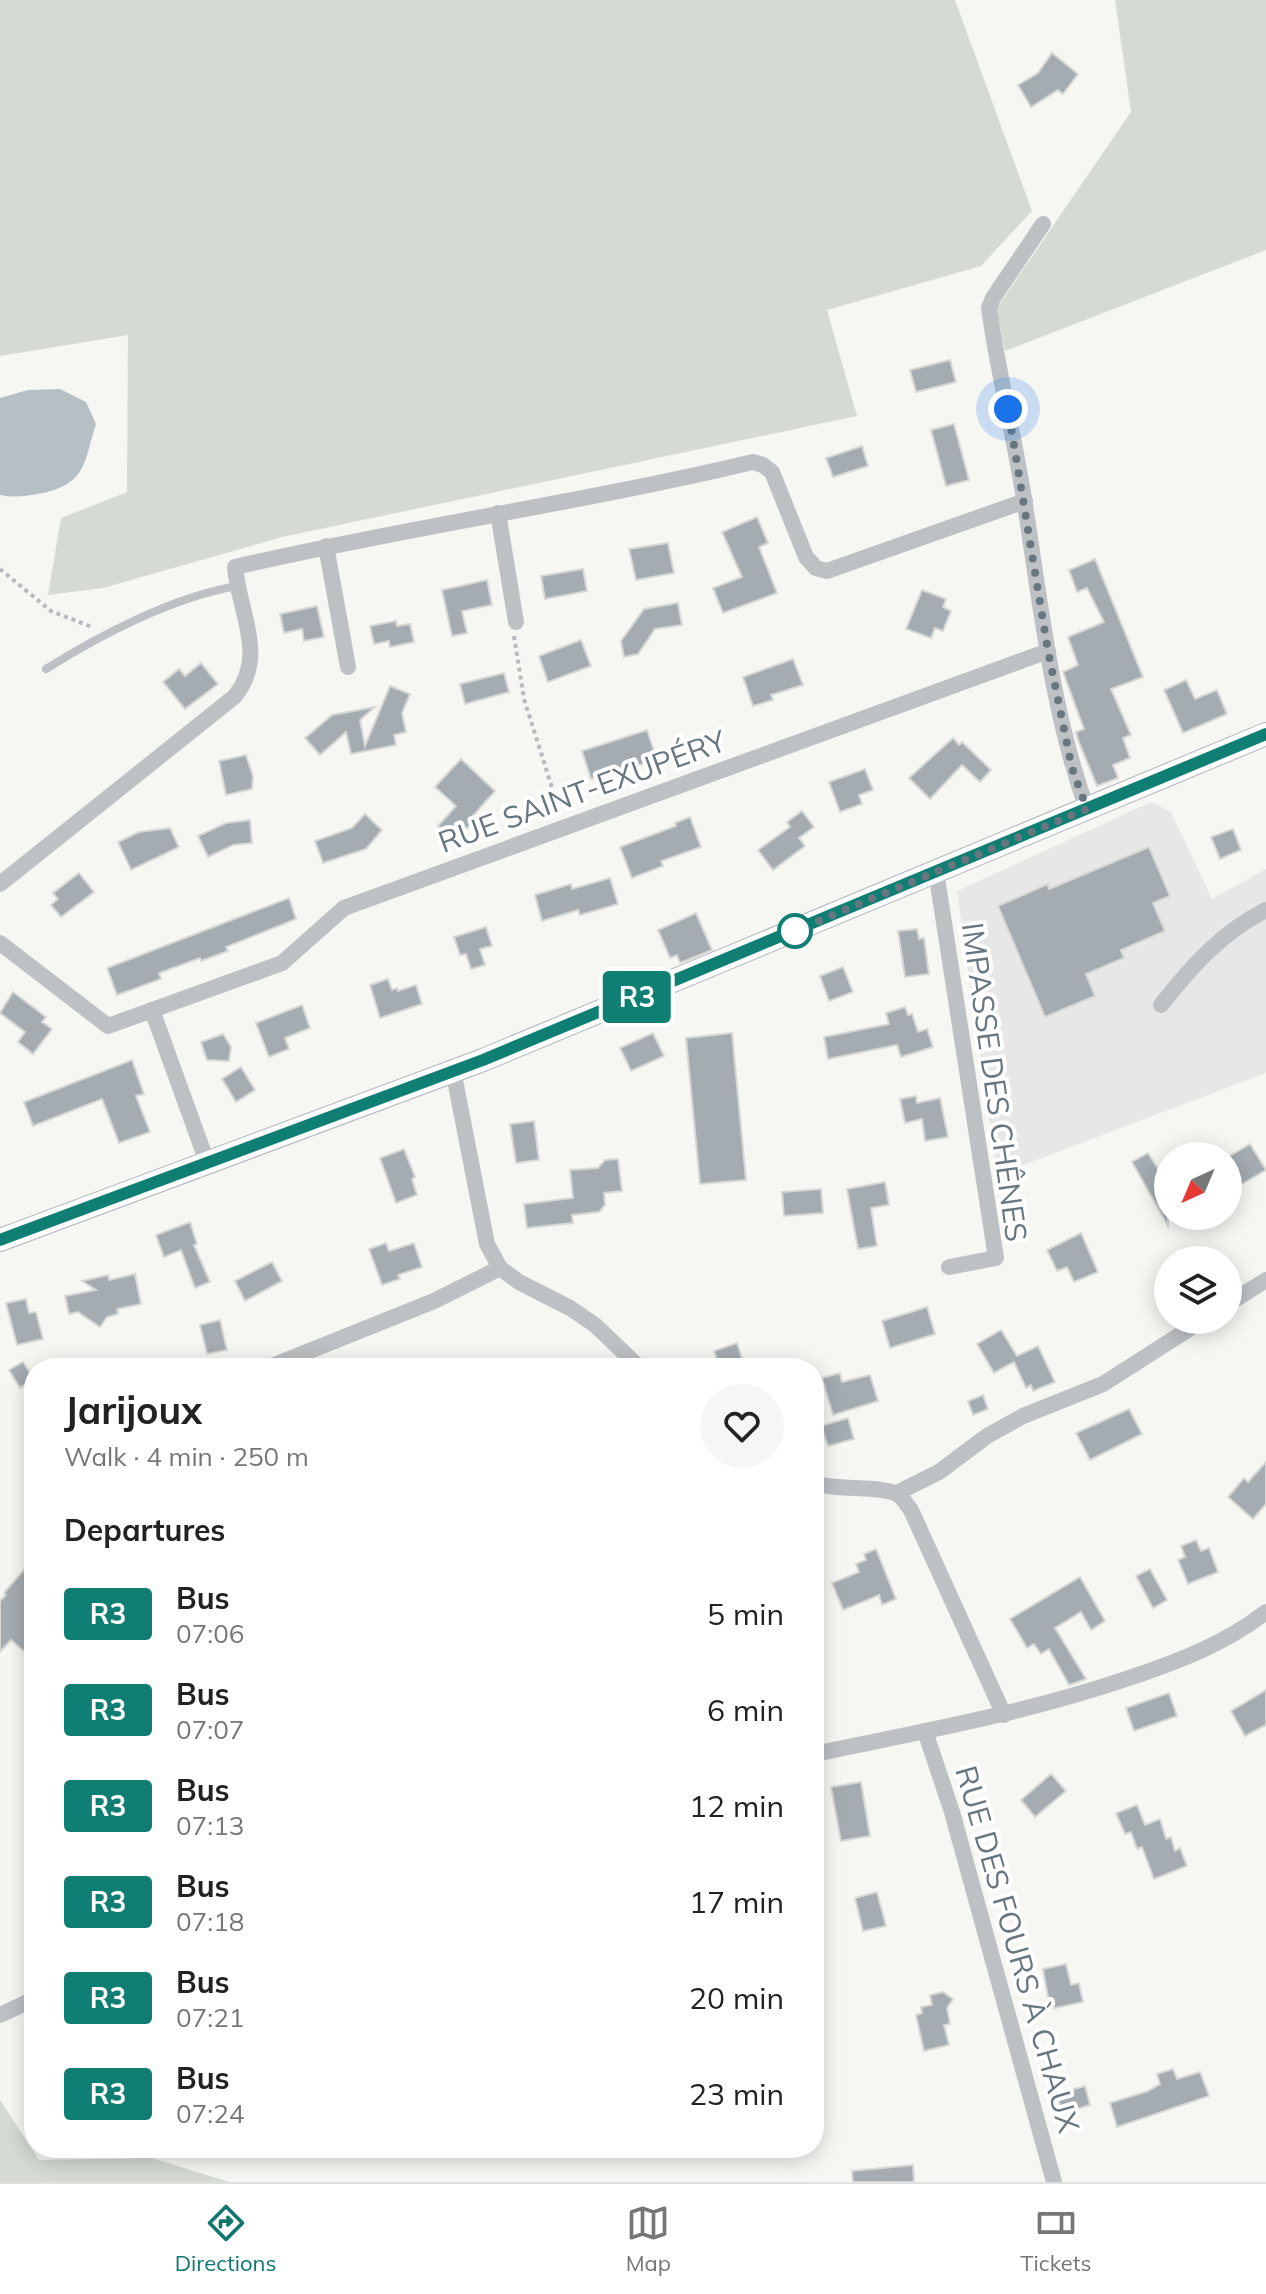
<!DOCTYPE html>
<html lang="en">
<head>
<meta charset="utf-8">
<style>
  :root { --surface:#fff; --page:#f6f6f6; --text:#222; --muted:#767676; --line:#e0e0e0; --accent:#0f766e }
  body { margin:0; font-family:Mulish,sans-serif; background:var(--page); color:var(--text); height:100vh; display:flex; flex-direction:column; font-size:30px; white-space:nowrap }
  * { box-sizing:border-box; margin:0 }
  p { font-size:26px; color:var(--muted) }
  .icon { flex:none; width:44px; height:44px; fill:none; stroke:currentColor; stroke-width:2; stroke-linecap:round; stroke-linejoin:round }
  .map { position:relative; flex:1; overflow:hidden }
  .side { position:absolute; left:24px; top:1358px; width:800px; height:800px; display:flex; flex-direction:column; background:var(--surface); border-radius:32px; box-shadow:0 4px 20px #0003 }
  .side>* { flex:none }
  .badge { padding:0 16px; border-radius:6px; font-size:28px; line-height:52px }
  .needle { width:52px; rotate:224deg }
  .controls { position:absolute; left:1154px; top:1142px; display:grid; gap:16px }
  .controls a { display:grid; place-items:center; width:88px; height:88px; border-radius:50%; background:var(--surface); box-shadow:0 4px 20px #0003; font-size:40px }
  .you { position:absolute; width:40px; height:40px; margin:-20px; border:6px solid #fff; border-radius:50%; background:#1a73e8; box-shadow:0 0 0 12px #1a73e833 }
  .map>.badge { position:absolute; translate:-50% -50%; box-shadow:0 0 0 4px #fff }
  h2 { padding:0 40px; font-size:30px; line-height:72px }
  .round { display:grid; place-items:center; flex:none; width:84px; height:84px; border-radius:42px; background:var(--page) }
  .head { display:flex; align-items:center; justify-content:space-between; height:136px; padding:0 40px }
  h1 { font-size:38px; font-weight:700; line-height:60px }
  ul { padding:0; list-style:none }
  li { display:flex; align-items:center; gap:24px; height:96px; padding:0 40px }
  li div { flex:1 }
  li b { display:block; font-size:30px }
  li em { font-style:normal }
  li .badge { min-width:88px; font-weight:700; text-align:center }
  .tab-bar { display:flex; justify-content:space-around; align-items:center; height:112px; border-top:2px solid var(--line); background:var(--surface); font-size:22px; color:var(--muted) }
  .tab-bar a { display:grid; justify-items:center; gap:4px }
  .tab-bar .active { color:var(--accent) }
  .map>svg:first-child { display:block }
</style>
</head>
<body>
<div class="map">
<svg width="1266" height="2182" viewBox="0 0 1266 2182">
  <rect width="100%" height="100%" fill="#f6f6f3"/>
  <polygon fill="#e6e7e6" points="1151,802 1171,812 1212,899 1266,869 1266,1073 997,1175 957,891"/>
  <g fill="#d5dad3">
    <polygon points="0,0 955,0 1032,211 981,266 827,310 857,416 282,537 103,588 48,595 61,518 127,492 128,335 0,356"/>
    <polygon points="1115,0 1266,0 1266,250 1005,351 996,309 1131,112"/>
    <polygon points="0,2100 39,2160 152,2158 229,2182 0,2182"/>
  </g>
  <path fill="#b6c0c4" d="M60,389L86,402L96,424C84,462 87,483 43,493C27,496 16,498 0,495V398L28,390Z"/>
  <g fill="#a5acb1" stroke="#d7d7d5" stroke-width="2">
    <polygon points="1052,53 1078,74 1063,94 1058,90 1031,107 1018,85 1038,73"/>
    <polygon points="950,360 956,382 916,392 910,370"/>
    <polygon points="954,424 969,480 946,486 931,430"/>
    <polygon points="862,446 868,466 833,477 826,458"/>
    <polygon points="757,517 768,543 759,547 777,593 723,613 713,588 742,577 722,532"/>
    <polygon points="668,543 674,573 636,580 629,549"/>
    <polygon points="1095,559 1143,677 1111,689 1131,735 1123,738 1130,758 1113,765 1118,778 1097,786 1078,740 1076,732 1084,729 1063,672 1078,665 1068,637 1104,622 1087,588 1077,592 1069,570"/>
    <polygon points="583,569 587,591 545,599 541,576"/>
    <polygon points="487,580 492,605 462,611 467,633 452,636 442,590"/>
    <polygon points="922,590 946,599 943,607 951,611 943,631 935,628 931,638 906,629"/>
    <polygon points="678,603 682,625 655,629 638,654 624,657 621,641 644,609"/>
    <polygon points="317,606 324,637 304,641 302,629 284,633 280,614"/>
    <polygon points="396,621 397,626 410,624 414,642 390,647 389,641 374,644 370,626"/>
    <polygon points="581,640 591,666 548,682 539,656"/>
    <polygon points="793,659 803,685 771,695 773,700 753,706 743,677"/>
    <polygon points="201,663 218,684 185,709 163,682 179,669 185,676"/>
    <polygon points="504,673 509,692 465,704 460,684"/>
    <polygon points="1186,680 1195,699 1217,690 1227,714 1183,733 1164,690"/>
    <polygon points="390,686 410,694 402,713 406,732 394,735 396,745 351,754 346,732 320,755 305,738 332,715 375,707 360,720 365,746"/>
    <polygon points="647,730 657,760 591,779 582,751"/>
    <polygon points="953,738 959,745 962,742 991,770 980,782 962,765 930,799 909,778"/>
    <polygon points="246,755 253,776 252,789 226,795 219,761"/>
    <polygon points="461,759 495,791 471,818 474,821 455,841 438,826 456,806 435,787"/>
    <polygon points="865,769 873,790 859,795 862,804 840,812 829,782"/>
    <polygon points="802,811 814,827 799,838 805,846 773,870 758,850 790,827 787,822"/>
    <polygon points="365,814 382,830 366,849 323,863 315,841 352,828"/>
    <polygon points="690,817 701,847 661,861 663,866 632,878 620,847 676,826 675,823"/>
    <polygon points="250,820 252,843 233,845 208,857 198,836 226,823"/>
    <polygon points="170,828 179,847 131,870 118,842 139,832"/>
    <polygon points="1233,829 1241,850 1220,859 1211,837"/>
    <polygon points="1149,847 1170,896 1153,903 1165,931 1121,950 1124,958 1086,974 1095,996 1045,1017 998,906 1048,884 1049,889"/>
    <polygon points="79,873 94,892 61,917 51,905 58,899 53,893"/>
    <polygon points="610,878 618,904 580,915 578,910 542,921 535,895 571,884 572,889"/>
    <polygon points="289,898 296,919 226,947 228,951 201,961 200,958 159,973 161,979 117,995 107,968"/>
    <polygon points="696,913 712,950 680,963 677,955 670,958 658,930"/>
    <polygon points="486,927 492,946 480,949 485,965 471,969 466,954 460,955 454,937"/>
    <polygon points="917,929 919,939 924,938 929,974 905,977 898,931"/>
    <polygon points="843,967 853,992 829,1001 820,976"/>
    <polygon points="388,979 392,990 397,988 398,991 416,985 422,1004 380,1018 370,985"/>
    <polygon points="13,992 46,1017 42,1022 52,1029 33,1054 18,1042 25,1032 0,1013"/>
    <polygon points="302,1005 310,1028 285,1038 289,1049 269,1057 256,1023"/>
    <polygon points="905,1007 908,1015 912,1014 918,1032 927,1029 933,1047 901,1057 897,1045 828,1059 824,1037 889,1024 886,1013"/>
    <polygon points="653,1033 664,1056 631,1071 620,1048"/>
    <polygon points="732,1033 746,1180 700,1184 686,1038"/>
    <polygon points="223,1034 231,1047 229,1061 207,1060 201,1042"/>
    <polygon points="132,1060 144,1094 136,1096 150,1132 119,1143 102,1099 33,1126 24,1102"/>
    <polygon points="241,1067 255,1090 236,1102 222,1079"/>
    <polygon points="916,1096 917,1103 940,1098 948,1137 925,1141 922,1119 905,1123 900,1099"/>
    <polygon points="534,1121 539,1160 516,1163 510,1124"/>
    <polygon points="1250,1144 1266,1170 1228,1192 1228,1157"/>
    <polygon points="404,1149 415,1177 412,1179 417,1195 396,1203 380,1158"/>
    <polygon points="1148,1153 1168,1185 1168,1226 1132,1162"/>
    <polygon points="618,1159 622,1191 604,1193 605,1205 599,1212 572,1215 573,1223 527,1228 524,1204 573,1198 570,1170 598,1168 605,1160"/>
    <polygon points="885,1182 889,1205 871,1208 877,1246 858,1249 847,1189"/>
    <polygon points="821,1189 823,1213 784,1216 782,1192"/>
    <polygon points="190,1222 197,1244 194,1245 210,1282 195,1288 181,1250 164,1257 156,1235"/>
    <polygon points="1081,1233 1098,1272 1074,1282 1067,1267 1057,1271 1047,1250"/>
    <polygon points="386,1243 389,1251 414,1243 422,1267 398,1275 400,1279 382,1285 369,1249"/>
    <polygon points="272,1262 282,1281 245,1301 235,1281"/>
    <polygon points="135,1274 141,1304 117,1309 118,1314 107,1317 100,1327 78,1312 69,1314 65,1296 96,1290 82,1281 108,1275 109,1280"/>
    <polygon points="26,1299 29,1313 36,1312 43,1339 17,1345 6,1303"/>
    <polygon points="927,1307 935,1334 890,1348 882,1321"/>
    <polygon points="220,1320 227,1350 207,1354 200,1325"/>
    <polygon points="1001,1330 1017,1356 1038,1346 1055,1382 1033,1391 1031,1385 1026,1388 1014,1362 994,1373 977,1344"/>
    <polygon points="737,1343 745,1368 720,1368 714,1351"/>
    <polygon points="23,1362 34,1379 20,1388 9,1370"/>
    <polygon points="840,1373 842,1382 870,1375 878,1401 833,1415 822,1378"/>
    <polygon points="983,1395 988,1409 973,1415 968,1401"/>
    <polygon points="1129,1409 1142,1434 1090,1460 1076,1433"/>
    <polygon points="848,1418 854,1439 828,1446 821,1426"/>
    <polygon points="1266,1462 1266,1504 1253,1519 1228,1497 1244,1478 1248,1482"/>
    <polygon points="1196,1540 1201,1551 1209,1548 1218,1572 1188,1584 1178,1560 1185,1557 1181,1546"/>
    <polygon points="876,1549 896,1599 882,1605 879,1595 843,1610 832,1583 859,1572 856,1564 866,1560 864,1554"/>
    <polygon points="34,1558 34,1660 11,1640 0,1652 0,1601 6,1595 4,1593"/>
    <polygon points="1150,1569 1167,1600 1153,1608 1136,1576"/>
    <polygon points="1080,1577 1105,1621 1091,1630 1081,1612 1055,1628 1086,1679 1069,1685 1049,1649 1041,1654 1034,1644 1027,1648 1010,1619"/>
    <polygon points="1266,1690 1266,1725 1245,1736 1231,1711"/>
    <polygon points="1169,1693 1177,1716 1134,1731 1126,1708"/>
    <polygon points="1051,1774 1066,1791 1035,1817 1021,1800"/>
    <polygon points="861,1782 870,1836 841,1841 831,1787"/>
    <polygon points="1137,1805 1145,1825 1160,1819 1166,1839 1171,1837 1175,1851 1180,1848 1187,1866 1154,1879 1142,1847 1137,1849 1131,1832 1125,1834 1116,1813"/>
    <polygon points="877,1892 886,1926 863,1931 855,1898"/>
    <polygon points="1066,1964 1071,1985 1079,1983 1083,2002 1050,2009 1043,1969"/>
    <polygon points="943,1992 953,1999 947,2008 950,2024 944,2025 949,2045 924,2051 916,2015 922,2013 921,2007 932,2005 930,1995"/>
    <polygon points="1173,2069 1177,2079 1200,2072 1209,2096 1117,2127 1110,2103 1148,2091 1160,2084 1157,2074"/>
    <polygon points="1085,2086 1090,2105 1062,2113 1057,2094"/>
    <polygon points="913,2165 914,2182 853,2182 852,2171"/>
  </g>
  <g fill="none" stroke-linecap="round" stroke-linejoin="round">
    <g stroke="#b0b5b8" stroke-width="24">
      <polyline id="secondary" points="0,1240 483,1060 1266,734"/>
    </g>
    <g stroke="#b7babc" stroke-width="4" stroke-dasharray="4 4" stroke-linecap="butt">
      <polyline points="0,569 51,611 92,627"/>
      <polyline points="514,636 524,699 560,813"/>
    </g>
    <path stroke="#bdc1c4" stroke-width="8" d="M46,669C100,635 173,597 237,586"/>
    <g stroke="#bdc1c4" stroke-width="16">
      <path d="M1043,224L993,298L989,308C998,374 1015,439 1025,505C1041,607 1052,712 1087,809"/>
      <polyline points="498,513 516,622"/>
      <polyline points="326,546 348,667"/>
      <polyline points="936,871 996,1258 949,1267"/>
      <path d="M0,884L234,697C268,657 239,613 235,567C406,527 581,503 753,462L763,465L772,472L806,557L816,568L827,571L1025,501"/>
      <polyline points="0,943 108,1026 282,963 344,908 1048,651"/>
      <path d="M1161,1005C1191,967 1222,932 1266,910"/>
      <polyline points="152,1010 207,1162"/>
      <polyline points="453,1070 487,1244 500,1268 519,1282 570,1308 595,1325 640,1368"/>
      <polyline points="1228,1304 1266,1280"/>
      <polyline points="267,1368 434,1301 500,1268"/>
      <path d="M814,1483C835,1491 885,1485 898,1495C903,1498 907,1505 911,1510L1004,1715"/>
      <polyline points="897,1493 939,1472 987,1436 1023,1416 1103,1384 1203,1320"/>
      <polyline points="925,1731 952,1812 1054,2182"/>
      <path d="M814,1754C920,1732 1026,1713 1129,1678C1177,1662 1225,1644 1266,1612"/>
      <polyline points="0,2015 34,1999"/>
    </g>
    <use href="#secondary" stroke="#fff" stroke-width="22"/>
  </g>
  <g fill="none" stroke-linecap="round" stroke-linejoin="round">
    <g stroke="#fff" stroke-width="18">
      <polyline id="line" points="0,1240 483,1060 1266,734"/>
    </g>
    <use href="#line" stroke="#107f73" stroke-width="12"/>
    <polyline stroke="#687680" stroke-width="8" stroke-dasharray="0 14.4" points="795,931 787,934 1087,809 1072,768 1048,651 1008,409"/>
  </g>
  <circle fill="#fff" stroke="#107f73" stroke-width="4" cx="795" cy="931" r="16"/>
  <g text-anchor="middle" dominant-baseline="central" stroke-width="8" stroke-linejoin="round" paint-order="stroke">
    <g font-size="30" fill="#687680" stroke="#fff">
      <text transform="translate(582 791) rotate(-20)">RUE SAINT-EXUPÉRY</text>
      <text transform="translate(995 1082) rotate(82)">IMPASSE DES CHÊNES</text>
      <text transform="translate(1018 1949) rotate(74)">RUE DES FOURS À CHAUX</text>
    </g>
  </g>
</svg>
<div class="controls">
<a><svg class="needle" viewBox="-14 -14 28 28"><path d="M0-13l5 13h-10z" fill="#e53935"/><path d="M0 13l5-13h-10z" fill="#767676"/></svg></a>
<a><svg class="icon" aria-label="layers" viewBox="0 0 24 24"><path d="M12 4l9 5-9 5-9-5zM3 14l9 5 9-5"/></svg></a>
</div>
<div class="you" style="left:1008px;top:409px"></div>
<b class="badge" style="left:637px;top:997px;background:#107f73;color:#fff">R3</b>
<section class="side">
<div class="head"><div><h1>Jarijoux</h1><p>Walk · 4 min · 250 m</p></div><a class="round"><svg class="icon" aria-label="heart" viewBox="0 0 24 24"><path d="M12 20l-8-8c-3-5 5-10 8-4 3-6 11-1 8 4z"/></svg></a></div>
<h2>Departures</h2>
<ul>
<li><span class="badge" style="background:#107f73;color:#fff">R3</span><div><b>Bus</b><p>07:06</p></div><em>5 min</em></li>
<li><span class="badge" style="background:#107f73;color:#fff">R3</span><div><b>Bus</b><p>07:07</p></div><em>6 min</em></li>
<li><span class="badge" style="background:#107f73;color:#fff">R3</span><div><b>Bus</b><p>07:13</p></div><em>12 min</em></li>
<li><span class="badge" style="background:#107f73;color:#fff">R3</span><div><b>Bus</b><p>07:18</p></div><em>17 min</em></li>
<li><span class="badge" style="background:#107f73;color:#fff">R3</span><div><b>Bus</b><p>07:21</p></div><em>20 min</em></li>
<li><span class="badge" style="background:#107f73;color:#fff">R3</span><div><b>Bus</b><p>07:24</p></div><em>23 min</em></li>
</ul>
</section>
</div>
<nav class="tab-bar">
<a class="active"><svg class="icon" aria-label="directions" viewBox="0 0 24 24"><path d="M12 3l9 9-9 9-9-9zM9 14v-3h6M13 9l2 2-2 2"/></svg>Directions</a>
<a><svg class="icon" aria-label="map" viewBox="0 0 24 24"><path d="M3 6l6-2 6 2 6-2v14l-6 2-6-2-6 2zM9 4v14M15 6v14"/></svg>Map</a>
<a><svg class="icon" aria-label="tickets" viewBox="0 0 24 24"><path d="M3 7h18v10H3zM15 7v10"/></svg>Tickets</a>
</nav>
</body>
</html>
